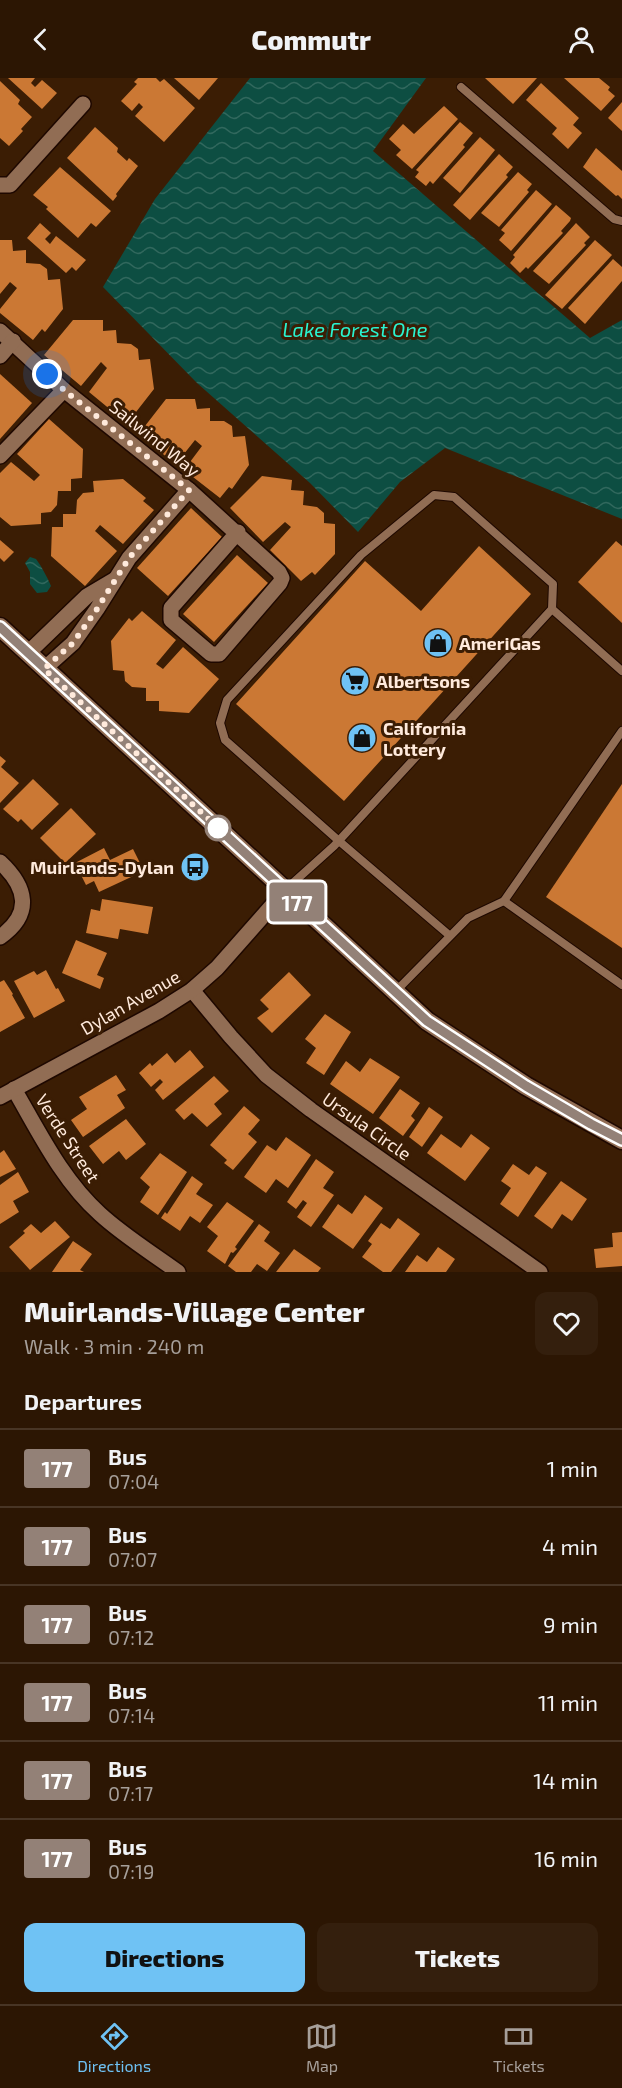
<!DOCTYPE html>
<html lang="en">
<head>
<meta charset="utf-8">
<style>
  :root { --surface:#2c1603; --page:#341f0d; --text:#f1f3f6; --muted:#a69f9a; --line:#483525; --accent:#6fc2f4 }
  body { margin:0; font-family:"Exo 2",sans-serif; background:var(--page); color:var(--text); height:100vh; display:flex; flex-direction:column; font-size:22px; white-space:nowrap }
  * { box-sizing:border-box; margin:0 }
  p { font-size:20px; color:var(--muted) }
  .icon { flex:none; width:33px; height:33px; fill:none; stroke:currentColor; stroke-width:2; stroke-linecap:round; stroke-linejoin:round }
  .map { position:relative; height:1194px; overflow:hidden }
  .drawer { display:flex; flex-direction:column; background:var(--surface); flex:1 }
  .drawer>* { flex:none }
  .badge { padding:0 12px; border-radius:4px; font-size:21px; line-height:39px }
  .you { position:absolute; width:30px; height:30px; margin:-15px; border:4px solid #fff; border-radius:50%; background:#1a73e8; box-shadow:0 0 0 9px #1a73e833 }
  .map>.badge { position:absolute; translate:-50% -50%; box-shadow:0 0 0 3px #fff }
  h2 { padding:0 24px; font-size:22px; line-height:54px }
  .round { display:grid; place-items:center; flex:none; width:63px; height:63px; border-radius:12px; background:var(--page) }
  .head { display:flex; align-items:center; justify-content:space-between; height:102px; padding:0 24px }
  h1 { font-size:28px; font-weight:800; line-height:45px }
  .button { display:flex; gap:12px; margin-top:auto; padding:12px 24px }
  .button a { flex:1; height:69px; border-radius:12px; background:var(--accent); color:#111; font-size:24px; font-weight:800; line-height:69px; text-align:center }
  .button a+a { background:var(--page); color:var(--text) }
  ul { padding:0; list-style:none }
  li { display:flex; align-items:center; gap:18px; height:78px; padding:0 24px; border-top:2px solid var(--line) }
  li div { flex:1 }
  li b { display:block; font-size:22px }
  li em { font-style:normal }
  li .badge { min-width:66px; font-weight:700; text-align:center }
  header { display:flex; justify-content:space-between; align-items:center; height:78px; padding:0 24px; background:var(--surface); font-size:27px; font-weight:800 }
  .menu { display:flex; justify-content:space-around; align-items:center; height:84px; border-top:2px solid var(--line); background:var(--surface); font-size:16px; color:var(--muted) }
  .menu a { display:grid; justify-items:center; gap:3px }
  .menu .on { color:var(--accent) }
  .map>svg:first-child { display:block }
</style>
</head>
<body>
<header><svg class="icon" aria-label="back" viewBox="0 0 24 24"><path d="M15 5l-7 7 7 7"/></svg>Commutr<svg class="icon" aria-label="person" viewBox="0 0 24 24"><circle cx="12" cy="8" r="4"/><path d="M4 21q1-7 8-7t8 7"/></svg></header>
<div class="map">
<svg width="622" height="1194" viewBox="0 0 622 1194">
  <defs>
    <pattern id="water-waves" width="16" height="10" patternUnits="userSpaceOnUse" patternTransform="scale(1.5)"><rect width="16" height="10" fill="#0d4e42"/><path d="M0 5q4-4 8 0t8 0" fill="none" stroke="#31685d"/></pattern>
  </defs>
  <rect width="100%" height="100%" fill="#3b1d04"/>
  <g fill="url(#water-waves)">
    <polygon points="250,0 426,0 373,73 590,260 622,242 622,441 445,370 400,404 358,454 310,405 197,305 103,209 155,121"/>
    <path d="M30,479L36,481C42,489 47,499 51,508L47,514L37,515L30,506V494L25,485Z"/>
  </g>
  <g fill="#cb7834">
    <polygon points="8,0 35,0 31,5 35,9 42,2 57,15 42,31"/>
    <polygon points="138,0 156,0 160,4 164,1 195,30 164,64 135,38 143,29 139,25 132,33 121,23 137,6 134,4"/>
    <polygon points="174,0 218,0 199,22"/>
    <polygon points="485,0 537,0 513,26"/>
    <polygon points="564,0 599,0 610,9 608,12 615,18 601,33"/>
    <polygon points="0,3 20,22 18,26 32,39 21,51 23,53 9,68 0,60"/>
    <polygon points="541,5 579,40 573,47 582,55 568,71 552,56 557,50 526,22"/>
    <polygon points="622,24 622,53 608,40"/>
    <polygon points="444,28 458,41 412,91 396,77 401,72 389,61 403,46 414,56"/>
    <polygon points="460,44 473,55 463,67 465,69 433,106 430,103 426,108 415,99 419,94 416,92"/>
    <polygon points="95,49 118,70 117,74 127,83 129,80 138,88 116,116 117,118 113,123 67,80"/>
    <polygon points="480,59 495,72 460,115 443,100"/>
    <polygon points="596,70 622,93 622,121 618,117 616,118 583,89"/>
    <polygon points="499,76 513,89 506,97 508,99 470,142 453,127"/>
    <polygon points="60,89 111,133 96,149 91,145 78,160 46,131 48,129 33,117"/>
    <polygon points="518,94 532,106 527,112 529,114 499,149 481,135"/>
    <polygon points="536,112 552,126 511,173 499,162 505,155 501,152"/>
    <polygon points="556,127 571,140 570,143 561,153 563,155 528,191 526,189 520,195 510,185 515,179 513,177"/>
    <polygon points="40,145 51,155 45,161 50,166 56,158 86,182 76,193 72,189 66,195 27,160"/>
    <polygon points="576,145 590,159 584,165 586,167 549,206 533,193"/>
    <polygon points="0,162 12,162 13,173 26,172 26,185 40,186 47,191 48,202 60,201 63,231 45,254 42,251 33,262 0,235 0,231 17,210 10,204 0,216"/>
    <polygon points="595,162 612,177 562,231 545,217"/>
    <polygon points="613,181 622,189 622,203 585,246 568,230"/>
    <polygon points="73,242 103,242 103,253 116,252 117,265 131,266 138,271 139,282 150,281 154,311 136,334 132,332 123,342 89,314 107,290 101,284 81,308 44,277"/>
    <polygon points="0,296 32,325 0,361"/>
    <polygon points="166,321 195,321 197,331 210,330 210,343 224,343 232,348 233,359 245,358 249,387 232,411 229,409 220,420 184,392 202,368 195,362 176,386 138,357"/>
    <polygon points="49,341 83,371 82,400 71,401 71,413 58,413 57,427 51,434 41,435 41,446 11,448 0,439 0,395 11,384 34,403 40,397 17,376"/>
    <polygon points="262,398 292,402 291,412 304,413 303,427 317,429 324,435 324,445 335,446 335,476 315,497 312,494 301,503 270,472 291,449 285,444 263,464 230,430"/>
    <polygon points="123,401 146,420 143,423 154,432 123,466 100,447 95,453 117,473 85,508 51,478 52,449 63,449 63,436 76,436 77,422 83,415 94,414 93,403"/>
    <polygon points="191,430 222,459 168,518 137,490"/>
    <polygon points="0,462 14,474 4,484 0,480"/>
    <polygon points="616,463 622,468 622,545 578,504"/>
    <polygon points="479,468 531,516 344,723 236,626 365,483 421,533"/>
    <polygon points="237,477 268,505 214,564 183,536"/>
    <polygon points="142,533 176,562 156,586 163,591 183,569 219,601 189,635 159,633 159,623 146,623 146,610 132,609 125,603 124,593 113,592 111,563 129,540 132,543"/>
    <polygon points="0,678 6,683 1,689 19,705 0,725"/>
    <polygon points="33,701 59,726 32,752 21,741 18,744 3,731"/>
    <polygon points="622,706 622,870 546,819"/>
    <polygon points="71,730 96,756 65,785 40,760"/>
    <polygon points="104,770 110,782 133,771 144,793 99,814 94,803 86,807 75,785"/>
    <polygon points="102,821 153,829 148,856 120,851 118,861 86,855 91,831 100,833"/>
    <polygon points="76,862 107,875 97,897 104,900 100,911 62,895"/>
    <polygon points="46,892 56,911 58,910 65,923 34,940 14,903 34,893 37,897"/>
    <polygon points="289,894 311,917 272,955 257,940 269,931 260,922"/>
    <polygon points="4,902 13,916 12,917 25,940 0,954 0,904"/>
    <polygon points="325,936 351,954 324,997 306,985 316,970 305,961"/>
    <polygon points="190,972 204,989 163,1022 155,1012 163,1004 160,1001 151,1009 139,995 150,985 152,988 167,975 175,985"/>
    <polygon points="370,980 400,999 373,1036 330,1006 346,983 360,994"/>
    <polygon points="116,997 126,1012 117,1017 125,1030 83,1059 71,1042 87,1031 79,1019"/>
    <polygon points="214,998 229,1013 214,1026 222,1036 207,1049 192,1035 184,1042 175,1032"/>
    <polygon points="400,1011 420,1025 411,1038 415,1042 403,1058 379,1040"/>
    <polygon points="244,1028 260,1042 248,1056 257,1064 233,1092 224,1085 227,1082 210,1067"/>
    <polygon points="429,1029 443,1039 422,1069 409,1059"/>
    <polygon points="126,1041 146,1066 126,1082 119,1073 103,1086 89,1068"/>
    <polygon points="441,1056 461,1070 471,1056 490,1070 465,1103 427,1075"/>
    <polygon points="286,1059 311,1077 288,1110 276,1101 266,1115 244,1099 267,1067 276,1073"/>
    <polygon points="4,1072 16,1091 0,1099 0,1075"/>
    <polygon points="160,1075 187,1094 158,1137 140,1124 150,1109 140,1100"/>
    <polygon points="316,1081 334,1094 323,1110 334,1117 311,1149 297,1139 307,1125 303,1122 296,1131 287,1124"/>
    <polygon points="513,1086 529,1097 536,1088 547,1095 518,1139 500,1126 511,1110 501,1103"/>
    <polygon points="18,1094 29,1114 13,1123 19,1134 0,1146 0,1107"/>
    <polygon points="192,1098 203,1106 196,1116 213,1127 200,1145 190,1138 180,1153 161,1140 165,1134 167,1136"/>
    <polygon points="561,1103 587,1121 572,1143 562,1136 552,1151 534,1138"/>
    <polygon points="365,1117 383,1130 353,1171 322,1149 338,1126 352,1136"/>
    <polygon points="227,1124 254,1143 235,1169 237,1171 233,1175 231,1174 225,1186 207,1173 218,1158 207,1149"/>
    <polygon points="398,1140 420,1156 391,1194 383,1194 362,1179 372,1166 368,1163 381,1145 390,1151"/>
    <polygon points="55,1143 70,1159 30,1192 9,1169 25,1155 23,1153 31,1146 41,1155"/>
    <polygon points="259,1146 270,1154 264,1163 280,1175 267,1193 257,1186 251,1194 236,1194 228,1188"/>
    <polygon points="622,1154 622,1188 596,1190 594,1171 613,1169 612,1155"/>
    <polygon points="73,1163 92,1176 80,1192 84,1194 52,1194"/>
    <polygon points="438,1169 455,1181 446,1194 405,1194 417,1177 427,1184"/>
    <polygon points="294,1171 321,1190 318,1194 276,1194"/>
  </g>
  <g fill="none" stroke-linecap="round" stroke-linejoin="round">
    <g stroke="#1e0800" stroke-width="10">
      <g id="lane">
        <polyline points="461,9 614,141 622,143"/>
        <polyline points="285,812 334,768 552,531 622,593"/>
        <polyline points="504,823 622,907"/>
        <polyline points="449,857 339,763 225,662 220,645 227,622 361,477 434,417 454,419 553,506 552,531"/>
        <polyline points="396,913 468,840 504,823 622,653"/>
      </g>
    </g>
    <g stroke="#1e0800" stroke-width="18">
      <g id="street">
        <polyline points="0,107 10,107 83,26"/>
        <polyline points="0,253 64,312 189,412 279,494 282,500 280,505 219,576 211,576 171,542 171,530 238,454"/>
        <polyline points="0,278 13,263"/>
        <polyline points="0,378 64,312"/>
        <polyline points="28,575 87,518 114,502"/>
        <polyline points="44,591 73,565 97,531 129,480 189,412"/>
        <path d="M0,784C27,809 33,836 0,859"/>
        <polyline points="192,912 231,959 266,997 311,1032 540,1194"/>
        <path d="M14,1011C39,1054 62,1102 100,1136C124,1158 152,1175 178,1194"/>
        <polyline points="0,1019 159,933 192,912 217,890 285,813"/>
      </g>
    </g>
    <g stroke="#1e0800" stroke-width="21">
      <polyline id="secondary" points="0,549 427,943 526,1008 622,1062"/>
    </g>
    <use href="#lane" stroke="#916d54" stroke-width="8"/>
    <use href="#street" stroke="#916d54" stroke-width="15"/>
    <use href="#secondary" stroke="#916d54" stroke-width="18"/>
  </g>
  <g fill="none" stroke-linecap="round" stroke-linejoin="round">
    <g stroke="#fff" stroke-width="14">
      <polyline id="line" points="0,549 427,943 526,1008 591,1046 622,1062"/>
    </g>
    <use href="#line" stroke="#938177" stroke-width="9"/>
    <polyline stroke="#ffeadc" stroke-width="6" stroke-dasharray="0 10.8" points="47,296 64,312 189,412 129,480 97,531 73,565 44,591 223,754 218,750"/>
  </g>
  <defs>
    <g id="shop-disc" transform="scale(1.5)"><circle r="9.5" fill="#6fc2f4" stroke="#3b1d04"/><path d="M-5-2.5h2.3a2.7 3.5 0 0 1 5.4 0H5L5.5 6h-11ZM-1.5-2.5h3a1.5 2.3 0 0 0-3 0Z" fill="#111"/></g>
    <g id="supermarket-disc" transform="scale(1.5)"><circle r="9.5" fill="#6fc2f4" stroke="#3b1d04"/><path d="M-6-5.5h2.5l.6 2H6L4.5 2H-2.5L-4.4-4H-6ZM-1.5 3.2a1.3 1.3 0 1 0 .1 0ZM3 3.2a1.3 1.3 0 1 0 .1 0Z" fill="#111"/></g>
    <g id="bus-disc" transform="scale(1.5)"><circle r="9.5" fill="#6fc2f4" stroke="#3b1d04"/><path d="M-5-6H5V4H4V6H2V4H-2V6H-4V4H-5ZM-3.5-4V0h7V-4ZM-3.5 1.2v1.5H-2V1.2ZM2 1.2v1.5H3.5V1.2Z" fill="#111"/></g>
  </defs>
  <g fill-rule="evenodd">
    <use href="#shop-disc" x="438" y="565"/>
    <use href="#supermarket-disc" x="355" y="603"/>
    <use href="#shop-disc" x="362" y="660"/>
    <use href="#bus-disc" x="195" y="789"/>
  </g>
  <circle fill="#fff" stroke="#938177" stroke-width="3" cx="218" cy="750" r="12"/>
  <g text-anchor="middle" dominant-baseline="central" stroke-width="6" stroke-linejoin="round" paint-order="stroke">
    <g font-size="18" fill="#ffeadc" stroke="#3b1d04">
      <text transform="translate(155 360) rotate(39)">Sailwind Way</text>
      <text transform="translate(130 924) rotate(-30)">Dylan Avenue</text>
      <text transform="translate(367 1048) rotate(35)">Ursula Circle</text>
      <text transform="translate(68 1060) rotate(57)">Verde Street</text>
    </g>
    <g font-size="18" font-weight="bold" fill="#ffeadc" stroke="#3b1d04" text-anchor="start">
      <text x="459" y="565">AmeriGas</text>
      <text x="376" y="603">Albertsons</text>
      <text x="383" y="650">California<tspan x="383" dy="21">Lottery</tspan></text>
      <text x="174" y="789" text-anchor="end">Muirlands-Dylan</text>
    </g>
    <g font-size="20" font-style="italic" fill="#29f4d1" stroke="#3b1d04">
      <text x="355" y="251">Lake Forest One</text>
    </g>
  </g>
</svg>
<div class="you" style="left:47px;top:296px"></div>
<b class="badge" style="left:297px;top:824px;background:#938177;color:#fff">177</b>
</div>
<section class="drawer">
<div class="head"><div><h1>Muirlands-Village Center</h1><p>Walk · 3 min · 240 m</p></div><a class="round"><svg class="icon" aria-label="heart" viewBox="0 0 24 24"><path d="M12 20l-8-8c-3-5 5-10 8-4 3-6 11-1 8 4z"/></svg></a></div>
<h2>Departures</h2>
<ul>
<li><span class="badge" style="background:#938177;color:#fff">177</span><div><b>Bus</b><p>07:04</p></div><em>1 min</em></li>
<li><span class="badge" style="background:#938177;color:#fff">177</span><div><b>Bus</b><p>07:07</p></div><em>4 min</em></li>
<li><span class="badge" style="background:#938177;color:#fff">177</span><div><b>Bus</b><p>07:12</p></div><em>9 min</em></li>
<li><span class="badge" style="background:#938177;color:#fff">177</span><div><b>Bus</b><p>07:14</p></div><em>11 min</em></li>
<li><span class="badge" style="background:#938177;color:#fff">177</span><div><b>Bus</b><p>07:17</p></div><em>14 min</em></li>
<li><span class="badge" style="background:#938177;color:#fff">177</span><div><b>Bus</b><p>07:19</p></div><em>16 min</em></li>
</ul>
<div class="button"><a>Directions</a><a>Tickets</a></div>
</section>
<nav class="menu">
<a class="on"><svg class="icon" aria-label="directions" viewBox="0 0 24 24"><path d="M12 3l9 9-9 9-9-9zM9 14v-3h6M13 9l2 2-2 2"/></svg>Directions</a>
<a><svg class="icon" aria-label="map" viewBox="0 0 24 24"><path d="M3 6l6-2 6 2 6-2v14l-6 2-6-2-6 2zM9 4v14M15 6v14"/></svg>Map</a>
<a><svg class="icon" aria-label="tickets" viewBox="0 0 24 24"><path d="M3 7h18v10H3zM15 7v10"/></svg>Tickets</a>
</nav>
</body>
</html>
